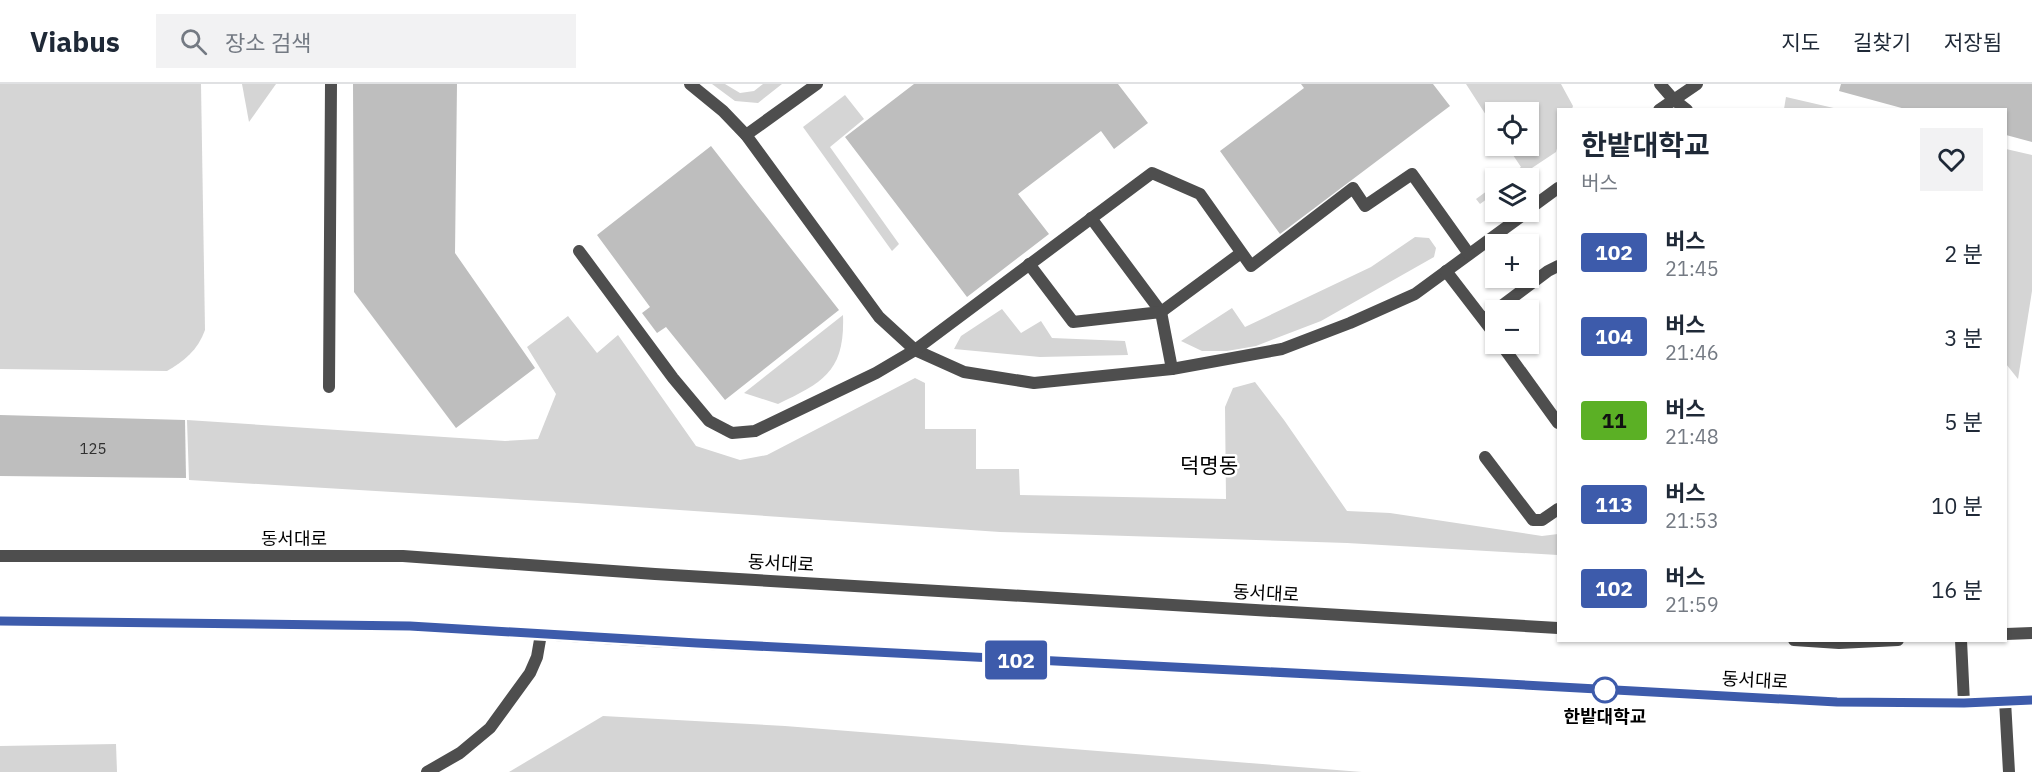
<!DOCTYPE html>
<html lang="ko">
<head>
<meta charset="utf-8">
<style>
  :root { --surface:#fff; --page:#f2f2f3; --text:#1f2937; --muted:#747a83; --line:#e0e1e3 }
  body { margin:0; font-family:"IBM Plex Sans","Noto Sans KR",sans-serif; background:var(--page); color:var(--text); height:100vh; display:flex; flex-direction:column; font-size:22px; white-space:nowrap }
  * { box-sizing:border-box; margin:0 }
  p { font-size:20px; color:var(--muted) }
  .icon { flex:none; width:33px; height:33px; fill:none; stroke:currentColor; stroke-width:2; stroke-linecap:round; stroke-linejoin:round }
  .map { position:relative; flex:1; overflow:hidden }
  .panel { position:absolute; left:1557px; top:24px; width:450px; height:534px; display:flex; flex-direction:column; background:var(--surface); border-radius:0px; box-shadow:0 2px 4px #0004 }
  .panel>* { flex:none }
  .badge { padding:0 12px; border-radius:4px; font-size:21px; line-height:39px }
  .tools { position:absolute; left:1485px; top:18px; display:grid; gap:12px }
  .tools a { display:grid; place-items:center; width:54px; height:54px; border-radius:0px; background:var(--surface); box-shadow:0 2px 4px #0004; font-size:30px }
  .map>.badge { position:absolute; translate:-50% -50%; box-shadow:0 0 0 3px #fff }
  .round { display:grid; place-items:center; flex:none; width:63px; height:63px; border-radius:0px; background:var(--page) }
  .summary { display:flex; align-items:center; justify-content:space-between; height:102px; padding:0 24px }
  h1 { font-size:28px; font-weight:700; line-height:45px }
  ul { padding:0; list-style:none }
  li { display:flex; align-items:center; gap:18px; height:84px; padding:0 24px }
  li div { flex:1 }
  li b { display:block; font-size:22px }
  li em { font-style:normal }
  li .badge { min-width:66px; font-weight:700; text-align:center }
  header { display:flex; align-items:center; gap:36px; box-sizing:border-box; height:84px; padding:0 30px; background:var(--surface); border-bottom:2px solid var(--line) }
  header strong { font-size:28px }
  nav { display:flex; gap:33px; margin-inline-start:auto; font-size:21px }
  .search { width:420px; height:54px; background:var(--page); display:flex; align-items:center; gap:15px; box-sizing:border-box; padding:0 21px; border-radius:0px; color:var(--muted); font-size:22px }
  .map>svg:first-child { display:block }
</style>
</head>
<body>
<header>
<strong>Viabus</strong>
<div class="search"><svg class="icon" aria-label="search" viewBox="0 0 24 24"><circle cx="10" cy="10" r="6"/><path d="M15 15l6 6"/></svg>장소 검색</div>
<nav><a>지도</a><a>길찾기</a><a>저장됨</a></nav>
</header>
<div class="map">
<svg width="2032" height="688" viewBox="0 0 2032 688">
  <rect width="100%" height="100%" fill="#fff"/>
  <g fill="#d5d5d5">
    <path d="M0,0H201L205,246C198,266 184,277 167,287L0,285Z"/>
    <polygon points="242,0 276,0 249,38"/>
    <polygon points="712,0 725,0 740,9 754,7 763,0 782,0 758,19 735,17"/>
    <polygon points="1466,0 1561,0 1573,22 1572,25 1558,26 1558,61 1556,68 1517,94 1505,94 1521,83 1507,62 1528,62 1528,28 1496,28 1495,45"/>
    <polygon points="845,11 864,35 830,63 899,160 892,167 803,43"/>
    <polygon points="1786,13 1838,25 1784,25"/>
    <polygon points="2006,65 2032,71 2032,207 2018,295 2006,280"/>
    <polygon points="1495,101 1495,109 1480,120 1476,115"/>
    <polygon points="1415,153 1429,154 1436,164 1434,173 1321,237 1256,262 1227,267 1202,267 1181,257 1232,224 1245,243 1371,183"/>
    <polygon points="1002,225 1021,249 1041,237 1052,254 1125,257 1128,271 1040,273 954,265 961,252"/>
    <path d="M843,231C845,287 824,298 778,320L744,309Z"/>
    <polygon points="568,232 597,269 618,251 696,362 740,376 767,371 915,294 925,299 925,345 976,345 976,385 1019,385 1020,411 1226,415 1225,323 1233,304 1255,298 1284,336 1347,427 1390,429 1542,452 1558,450 1558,471 1347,459 1000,448 577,419 189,396 187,336 505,357 538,355 556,310 527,263"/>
    <polygon points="603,632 785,642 1362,688 509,688"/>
    <polygon points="116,660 117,688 0,688 0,662"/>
  </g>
  <g fill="#bebebe">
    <polygon points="353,0 457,0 455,169 535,284 456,344 354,208"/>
    <polygon points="914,0 1118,0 1148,39 1114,65 1101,47 1018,110 1049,150 967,213 845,53"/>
    <polygon points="1301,0 1433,0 1450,22 1280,150 1220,67 1304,4"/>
    <polygon points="1841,0 2032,0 2032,58 2006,51 2006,26 1909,26 1839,7"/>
    <polygon points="711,62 839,226 725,316 666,243 657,249 642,229 650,223 597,151"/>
    <polygon points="0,331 185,336 186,394 0,392"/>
  </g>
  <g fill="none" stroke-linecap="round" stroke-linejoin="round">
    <g stroke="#4e4e4e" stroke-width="12">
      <polyline points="690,0 723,27 746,51 879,233 915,266 964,288 1034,299 1172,285 1282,265 1350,239 1415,210 1527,128"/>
      <polyline points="1660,0 1673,15 1687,26"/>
      <polyline points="1659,26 1697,0"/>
      <polyline points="746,51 817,0"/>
      <polyline points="1528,126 1558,104"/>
      <polyline points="1091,134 1161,228 1241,169"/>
      <polyline points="579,167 673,294 709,337 732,349 755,347 876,289 915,266 1152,89 1200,110 1251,182 1353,104 1365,122 1412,90 1469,170"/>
      <polyline points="1029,180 1073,238 1161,228 1172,285"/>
      <polyline points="1446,187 1496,252"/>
      <polyline points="1484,235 1548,187 1558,182"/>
      <polyline points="1501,260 1558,339"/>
      <polyline points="329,303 331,0"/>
      <polyline points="1485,373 1533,436 1542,436 1558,425"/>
      <polyline points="1961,556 1964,619"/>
      <polyline points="2005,617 2009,688"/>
      <polyline points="427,688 460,669 490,644 530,589 537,573 541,550"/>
    </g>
    <g stroke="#4e4e4e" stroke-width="12">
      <polyline points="0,472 403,472 655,490 1558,544"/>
      <polyline points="0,537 410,542 651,557 1471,598 1837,618 1964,619 2032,616"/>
      <polyline points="2006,550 2032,549"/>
      <polyline points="1794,556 1839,559 1898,556"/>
    </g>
  </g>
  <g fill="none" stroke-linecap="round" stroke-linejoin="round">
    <g stroke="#fff" stroke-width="14">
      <polyline id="line" points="0,537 410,542 697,559 1471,598 1837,618 1964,619 2032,616"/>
    </g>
    <use href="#line" stroke="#3d5bab" stroke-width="9"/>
  </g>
  <circle fill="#fff" stroke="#3d5bab" stroke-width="3" cx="1605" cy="606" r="12"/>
  <g text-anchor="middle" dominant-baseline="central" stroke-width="5" stroke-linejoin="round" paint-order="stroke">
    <g font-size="15" fill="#303030">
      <text x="93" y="364">125</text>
    </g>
    <g font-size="18" fill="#000" stroke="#fff">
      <text x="294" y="454">동서대로</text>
      <text transform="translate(781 479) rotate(3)">동서대로</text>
      <text transform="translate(1266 509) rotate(3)">동서대로</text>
      <text transform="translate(1755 596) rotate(3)">동서대로</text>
    </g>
    <g font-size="18" font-weight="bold" fill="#000" stroke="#fff">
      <text x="1605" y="632">한밭대학교</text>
    </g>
    <g font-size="21" fill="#000" stroke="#fff">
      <text x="1209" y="381">덕명동</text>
    </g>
  </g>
</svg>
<div class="tools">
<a><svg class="icon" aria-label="locate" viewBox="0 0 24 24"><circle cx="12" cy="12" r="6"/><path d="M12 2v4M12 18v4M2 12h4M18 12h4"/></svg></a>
<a><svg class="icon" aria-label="layers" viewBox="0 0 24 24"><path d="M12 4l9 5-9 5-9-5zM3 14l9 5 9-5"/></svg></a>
<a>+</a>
<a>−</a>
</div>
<b class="badge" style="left:1016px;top:576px;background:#3d5bab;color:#fff">102</b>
<section class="panel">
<div class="summary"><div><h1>한밭대학교</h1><p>버스</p></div><a class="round"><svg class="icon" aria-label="heart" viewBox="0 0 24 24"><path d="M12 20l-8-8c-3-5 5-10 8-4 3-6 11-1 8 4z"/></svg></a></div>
<ul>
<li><span class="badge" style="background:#3d5bab;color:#fff">102</span><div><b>버스</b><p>21:45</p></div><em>2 분</em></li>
<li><span class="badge" style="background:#3d5bab;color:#fff">104</span><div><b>버스</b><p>21:46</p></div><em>3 분</em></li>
<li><span class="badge" style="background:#5bb025;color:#111">11</span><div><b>버스</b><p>21:48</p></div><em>5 분</em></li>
<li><span class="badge" style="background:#3d5bab;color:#fff">113</span><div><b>버스</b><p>21:53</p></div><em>10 분</em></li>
<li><span class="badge" style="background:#3d5bab;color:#fff">102</span><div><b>버스</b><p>21:59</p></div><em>16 분</em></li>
</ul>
</section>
</div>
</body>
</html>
